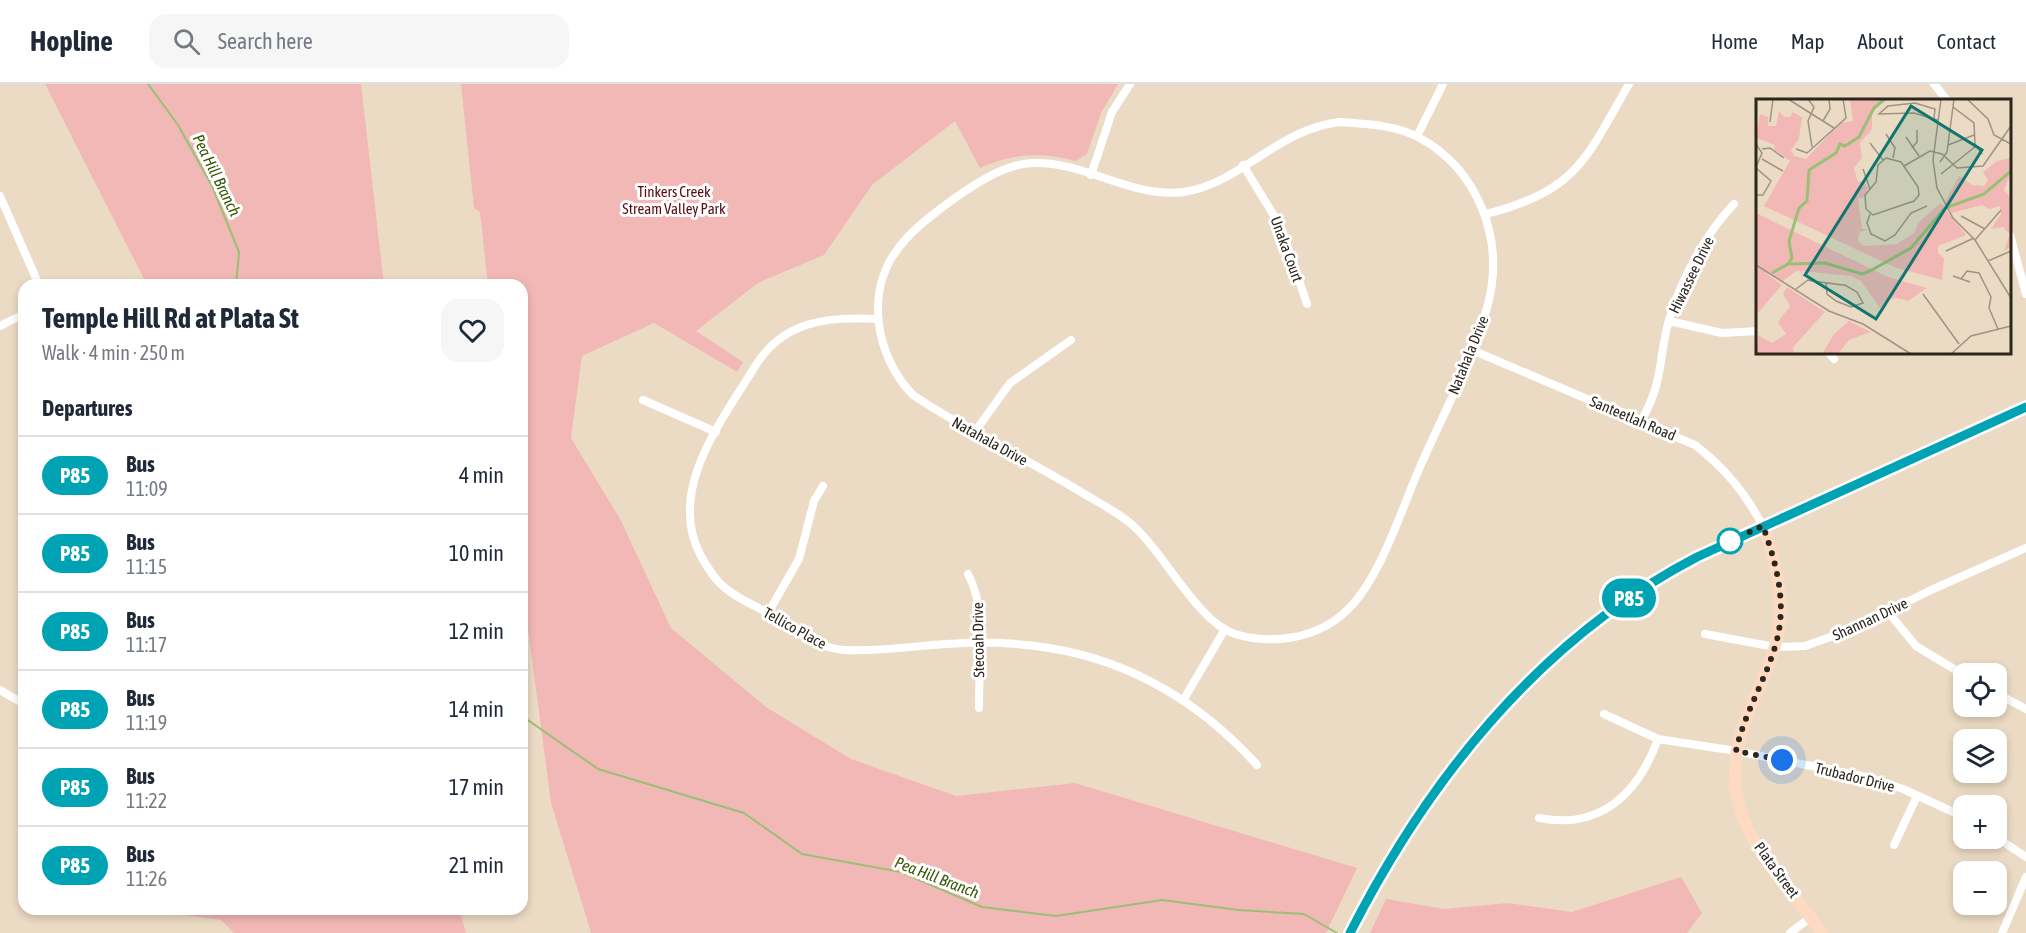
<!DOCTYPE html>
<html lang="en">
<head>
<meta charset="utf-8">
<style>
  :root { --surface:#fff; --page:#f6f6f7; --text:#1f2937; --muted:#747a83; --line:#e0e1e3 }
  body { margin:0; font-family:"Asap Condensed",sans-serif; background:var(--page); color:var(--text); height:100vh; display:flex; flex-direction:column; font-size:22px; white-space:nowrap }
  * { box-sizing:border-box; margin:0 }
  p { font-size:20px; color:var(--muted) }
  .icon { flex:none; width:33px; height:33px; fill:none; stroke:currentColor; stroke-width:2; stroke-linecap:round; stroke-linejoin:round }
  .map { position:relative; flex:1; overflow:hidden }
  .details { position:absolute; left:18px; top:195px; width:510px; height:636px; display:flex; flex-direction:column; background:var(--surface); border-radius:18px; box-shadow:0 3px 9px #0003 }
  .details>* { flex:none }
  .badge { padding:0 12px; border-radius:20px; font-size:21px; line-height:39px }
  .controls { position:absolute; left:1953px; top:579px; display:grid; gap:12px }
  .controls a { display:grid; place-items:center; width:54px; height:54px; border-radius:12px; background:var(--surface); box-shadow:0 3px 9px #0003; font-size:30px }
  .you { position:absolute; width:30px; height:30px; margin:-15px; border:4px solid #fff; border-radius:50%; background:#1a73e8; box-shadow:0 0 0 9px #1a73e833 }
  .map>.badge { position:absolute; translate:-50% -50%; box-shadow:0 0 0 3px #fff }
  h2 { padding:0 24px; font-size:22px; line-height:54px }
  .round { display:grid; place-items:center; flex:none; width:63px; height:63px; border-radius:18px; background:var(--page) }
  .summary { display:flex; align-items:center; justify-content:space-between; height:102px; padding:0 24px }
  h1 { font-size:28px; font-weight:700; line-height:45px }
  ul { padding:0; list-style:none }
  li { display:flex; align-items:center; gap:18px; height:78px; padding:0 24px; border-top:2px solid var(--line) }
  li div { flex:1 }
  li b { display:block; font-size:22px }
  li em { font-style:normal }
  li .badge { min-width:66px; font-weight:700; text-align:center }
  header { display:flex; align-items:center; gap:36px; box-sizing:border-box; height:84px; padding:0 30px; background:var(--surface); border-bottom:2px solid var(--line) }
  header strong { font-size:28px }
  nav { display:flex; gap:33px; margin-inline-start:auto; font-size:21px }
  .search { width:420px; height:54px; background:var(--page); display:flex; align-items:center; gap:15px; box-sizing:border-box; padding:0 21px; border-radius:18px; color:var(--muted); font-size:22px }
  .map>svg:first-child { display:block }
</style>
</head>
<body>
<header>
<strong>Hopline</strong>
<div class="search"><svg class="icon" aria-label="search" viewBox="0 0 24 24"><circle cx="10" cy="10" r="6"/><path d="M15 15l6 6"/></svg>Search here</div>
<nav><a>Home</a><a>Map</a><a>About</a><a>Contact</a></nav>
</header>
<div class="map">
<svg width="2026" height="849" viewBox="0 0 2026 849">
  <rect width="100%" height="100%" fill="#ecdbc4"/>
  <g fill="#f2b8b6">
    <polygon points="45,0 361,0 384,201 147,201"/>
    <path d="M461,0H1118L1101,29L1087,70L1076,77C1042,68 1012,69 980,84L955,37L872,101L824,171L758,199L696,247L743,278L737,288L654,239L582,272L571,354L620,435L671,544L766,623L851,675L956,712L1075,699L1357,784L1326,849H591L551,719L522,499V201H488L480,128L474,124Z"/>
    <polygon points="1681,793 1702,829 1687,849 1370,849 1386,815 1444,825 1508,819 1572,828"/>
    <polygon points="144,825 459,825 466,849 234,849 221,836"/>
  </g>
  <g fill="none" stroke-linecap="round" stroke-linejoin="round">
    <g stroke="#99c074" stroke-width="2">
      <polyline points="148,0 178,41 212,102 239,168 236,201"/>
      <polyline points="522,632 598,685 744,729 802,770 901,788 982,823 1056,832 1162,816 1239,826 1304,830 1337,849"/>
    </g>
    <g stroke="#fff" stroke-width="8">
      <polyline points="1934,0 1947,16"/>
      <path d="M1340,38C1366,40 1395,41 1418,53C1478,85 1505,155 1488,220C1473,276 1443,330 1420,383C1400,428 1380,498 1343,530C1314,555 1271,561 1235,550C1197,538 1163,466 1130,439C1117,428 1101,420 1086,411C1029,376 968,348 913,311C875,272 864,206 900,162C915,143 936,128 955,114C978,98 1005,80 1033,79C1085,77 1132,115 1184,108C1242,99 1277,45 1340,38Z"/>
      <polyline points="1417,52 1443,0"/>
      <polyline points="1243,81 1281,143 1307,220"/>
      <polyline points="1091,91 1112,28 1130,0"/>
      <polyline points="0,112 39,201"/>
      <path d="M1486,130C1578,106 1585,76 1629,0"/>
      <polyline points="2010,151 2026,210"/>
      <path d="M877,235C827,232 782,237 754,284C721,338 666,407 701,472C707,483 714,495 724,503C736,514 752,520 766,528C791,541 814,564 844,566C878,568 912,562 946,560C980,558 1016,558 1049,564C1132,577 1202,620 1257,681"/>
      <polyline points="1669,237 1722,249 1758,247"/>
      <polyline points="0,242 24,230"/>
      <path d="M1472,266L1695,361C1725,384 1745,409 1763,442"/>
      <polyline points="1828,268 1834,275"/>
      <polyline points="643,316 716,348"/>
      <path d="M1641,337C1664,298 1658,275 1669,236C1681,196 1705,150 1734,120"/>
      <polyline points="974,349 1010,299 1071,256"/>
      <path d="M968,490C989,530 978,581 979,624"/>
      <polyline points="1888,528 1916,562 1964,591"/>
      <polyline points="768,529 799,475 814,417 823,402"/>
      <polyline points="1705,550 1775,563 1805,562 1853,545 1931,506 2026,464"/>
      <polyline points="0,606 24,620"/>
      <polyline points="1996,609 2026,625"/>
      <polyline points="1184,615 1225,545"/>
      <polyline points="1604,630 1658,655 1736,667 1867,693 1903,705 1964,733"/>
      <path d="M1539,734C1600,746 1638,710 1658,655"/>
      <polyline points="1996,753 2026,773"/>
      <polyline points="1894,761 1917,712"/>
      <polyline points="1790,849 1811,833"/>
      <polyline points="2002,849 2026,793"/>
    </g>
    <g stroke="#ffdac2" stroke-width="12">
      <path d="M1763,442C1777,482 1787,520 1775,562C1760,614 1729,647 1736,706C1743,761 1791,806 1822,849"/>
      <path d="M1350,849C1420,710 1516,587 1648,502C1694,472 1745,451 1794,428C1871,393 1948,358 2026,323"/>
    </g>
  </g>
  <g fill="none" stroke-linecap="round" stroke-linejoin="round">
    <g stroke="#fff" stroke-width="14">
      <path id="line" d="M1350,849C1429,694 1540,555 1697,473L2026,323"/>
    </g>
    <use href="#line" stroke="#00a3b4" stroke-width="9"/>
    <path stroke="#2c261d" stroke-width="6" stroke-dasharray="0 10.8" d="M1730,457L1763,442C1777,482 1788,521 1775,563C1764,599 1744,630 1736,667L1782,676"/>
  </g>
  <circle fill="#fff" stroke="#00a3b4" stroke-width="3" cx="1730" cy="457" r="12"/>
  <g text-anchor="middle" dominant-baseline="central" stroke-width="6" stroke-linejoin="round" paint-order="stroke">
    <g font-size="15" fill="#5d0c15" stroke="#fff">
      <text x="674" y="107">Tinkers Creek<tspan x="674" dy="17">Stream Valley Park</tspan></text>
    </g>
    <g font-size="15" fill="#2c261d" stroke="#fff">
      <text transform="translate(1287 165) rotate(70)">Unaka Court</text>
      <text transform="translate(1691 191) rotate(-64)">Hiwassee Drive</text>
      <text transform="translate(1468 271) rotate(-68)">Natahala Drive</text>
      <text transform="translate(1633 334) rotate(23)">Santeetlah Road</text>
      <text transform="translate(990 357) rotate(29)">Natahala Drive</text>
      <text transform="translate(1870 535) rotate(-25)">Shannan Drive</text>
      <text transform="translate(795 544) rotate(29)">Tellico Place</text>
      <text transform="translate(978 556) rotate(-91)">Stecoah Drive</text>
      <text transform="translate(1855 693) rotate(14)">Trubador Drive</text>
      <text transform="translate(1777 786) rotate(54)">Plata Street</text>
    </g>
    <g font-size="16" font-style="italic" fill="#365802" stroke="#fff">
      <text transform="translate(217 91) rotate(64)">Pea Hill Branch</text>
      <text transform="translate(937 793) rotate(21)">Pea Hill Branch</text>
    </g>
  </g>
  <g transform="translate(1756 15)">
    <rect width="255" height="255" fill="#ecdbc4"/>
    <path d="M94,0H131L116,13V30L104,44L106,59L98,69L102,83L107,82L112,89L107,99H102L106,130H112L103,134L102,142L108,147L141,145L158,134L163,123L185,104L210,136L182,147V154L188,159L186,181L138,168L8,107L34,62L18,50L19,46L0,39L4,15L12,18V27H20L23,12L28,18H34L37,13L46,18L43,40L35,51L38,57L50,60L84,24L97,22ZM255,59V74L248,91L255,99V148L248,152L254,135L247,128L235,130L245,115L244,107L233,110L226,106L196,114L189,103L203,77L216,86L228,87L232,81L227,73L241,62ZM0,114L132,178L171,189L152,202L141,199L130,201L124,209L105,182L95,177L46,172L47,181L44,172H40L27,182L8,173L26,186L0,216ZM31,188L69,213L37,248L38,255H0L2,236L16,244L30,235L22,223L34,207L27,195ZM93,222L115,233L93,241L82,255H66L78,235Z" fill="#f2b8b6"/>
    <path fill="none" stroke="#99c074" stroke-width="3" d="M192,108L228,95L255,72M34,165L69,164L106,175L114,172L155,149L189,109M16,174L32,165L36,159L33,142L43,109L51,102L53,71L80,54L84,45L89,47L103,38L118,9L129,0"/>
    <path fill="none" stroke="#9f9381" stroke-width="1.5" d="M32,0L78,29M52,0L58,8L52,22L56,48M185,0L177,61L181,89L197,119L219,141L255,199M211,0L232,20L238,36L255,45M197,8L218,24L219,45L226,55M178,20L179,10L159,4L132,7L123,15L158,14L178,20L182,21M67,22L74,10L73,0M14,23L17,0M130,35L139,49L137,59M150,38L163,57M114,44L127,61M0,45L6,54L0,68M192,46L218,36M156,49L161,43V31M6,50L14,49L28,59M40,50L51,54L90,19L87,0M130,59L145,63L162,88L163,96L158,102L117,116L110,110L109,96L120,83L122,66ZM6,60L27,72M184,63L191,53L198,0M148,67L174,52L186,55L201,69L227,67L255,27M0,69L15,82L7,96H0M107,70L114,90M185,75L220,47M114,115L111,124L115,135L129,142L139,136L155,114L171,107M205,117L229,130M219,141L245,111M190,152L218,139M232,162L255,152M0,166L73,212L107,225L155,255M197,177L214,183M205,180L211,172L223,174L235,198L233,209L242,230M40,190L52,181L56,182L87,186H89L101,193L107,204L95,208L80,202L71,195L70,184M167,195L203,245M195,255L215,237L255,227"/>
    <path fill="#0f766e" fill-opacity="0.15" stroke="#0f766e" stroke-width="3" d="M155,7L226,51L120,220L49,176Z"/>
    <rect width="255" height="255" fill="none" stroke="#2c261d" stroke-width="3"/>
  </g>
</svg>
<div class="controls">
<a><svg class="icon" aria-label="locate" viewBox="0 0 24 24"><circle cx="12" cy="12" r="6"/><path d="M12 2v4M12 18v4M2 12h4M18 12h4"/></svg></a>
<a><svg class="icon" aria-label="layers" viewBox="0 0 24 24"><path d="M12 4l9 5-9 5-9-5zM3 14l9 5 9-5"/></svg></a>
<a>+</a>
<a>−</a>
</div>
<div class="you" style="left:1782px;top:676px"></div>
<b class="badge" style="left:1629px;top:514px;background:#00a3b4;color:#fff">P85</b>
<section class="details">
<div class="summary"><div><h1>Temple Hill Rd at Plata St</h1><p>Walk · 4 min · 250 m</p></div><a class="round"><svg class="icon" aria-label="heart" viewBox="0 0 24 24"><path d="M12 20l-8-8c-3-5 5-10 8-4 3-6 11-1 8 4z"/></svg></a></div>
<h2>Departures</h2>
<ul>
<li><span class="badge" style="background:#00a3b4;color:#fff">P85</span><div><b>Bus</b><p>11:09</p></div><em>4 min</em></li>
<li><span class="badge" style="background:#00a3b4;color:#fff">P85</span><div><b>Bus</b><p>11:15</p></div><em>10 min</em></li>
<li><span class="badge" style="background:#00a3b4;color:#fff">P85</span><div><b>Bus</b><p>11:17</p></div><em>12 min</em></li>
<li><span class="badge" style="background:#00a3b4;color:#fff">P85</span><div><b>Bus</b><p>11:19</p></div><em>14 min</em></li>
<li><span class="badge" style="background:#00a3b4;color:#fff">P85</span><div><b>Bus</b><p>11:22</p></div><em>17 min</em></li>
<li><span class="badge" style="background:#00a3b4;color:#fff">P85</span><div><b>Bus</b><p>11:26</p></div><em>21 min</em></li>
</ul>
</section>
</div>
</body>
</html>
